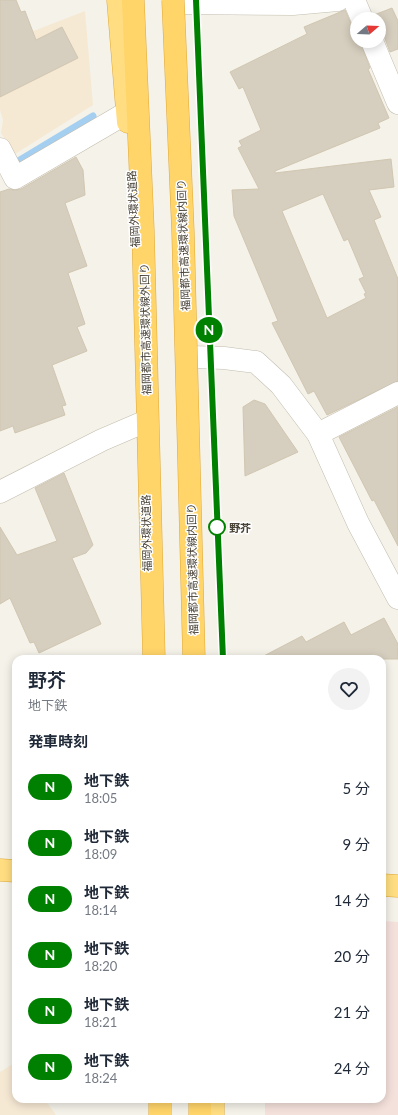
<!DOCTYPE html>
<html lang="ja">
<head>
<meta charset="utf-8">
<style>
  :root { --surface:#fff; --page:#f2f2f3; --text:#1f2937; --muted:#747a83 }
  body { margin:0; font-family:Lato,"Noto Sans JP",sans-serif; background:var(--page); color:var(--text); height:100vh; display:flex; flex-direction:column; font-size:15px; white-space:nowrap }
  * { box-sizing:border-box; margin:0 }
  p { font-size:13px; color:var(--muted) }
  .icon { flex:none; width:22px; height:22px; fill:none; stroke:currentColor; stroke-width:2; stroke-linecap:round; stroke-linejoin:round }
  .map { position:relative; flex:1; overflow:hidden }
  .drawer { position:absolute; left:12px; top:655px; width:374px; height:448px; display:flex; flex-direction:column; background:var(--surface); border-radius:12px; box-shadow:0 2px 10px #0003 }
  .drawer>* { flex:none }
  .badge { padding:0 8px; border-radius:13px; font-size:14px; line-height:26px }
  .needle { width:26px; rotate:71deg }
  .fabs { position:absolute; left:350px; top:12px; display:grid; gap:8px }
  .fabs a { display:grid; place-items:center; width:36px; height:36px; border-radius:50%; background:var(--surface); box-shadow:0 2px 10px #0003; font-size:20px }
  .map>.badge { position:absolute; translate:-50% -50%; box-shadow:0 0 0 2px #fff }
  h2 { padding:0 16px; font-size:15px; line-height:36px }
  .round { display:grid; place-items:center; flex:none; width:42px; height:42px; border-radius:21px; background:var(--page) }
  .overview { display:flex; align-items:center; justify-content:space-between; height:68px; padding:0 16px }
  h1 { font-size:19px; font-weight:600; line-height:30px }
  ul { padding:0; list-style:none }
  li { display:flex; align-items:center; gap:12px; height:56px; padding:0 16px }
  li div { flex:1 }
  li b { display:block; font-size:15px }
  li em { font-style:normal }
  li .badge { min-width:44px; font-weight:700; text-align:center }
  .map>svg:first-child { display:block }
</style>
</head>
<body>
<div class="map">
<svg width="398" height="1115" viewBox="0 0 398 1115">
  <rect width="100%" height="100%" fill="#f4f2e9"/>
  <g fill="#f6e9d4">
    <polygon points="85,11 93,105 15,154 1,133 3,120 0,110 0,44"/>
    <polygon points="16,1062 16,1099 44,1099 56,1115 0,1115 0,1072"/>
  </g>
  <polygon fill="#f5e1dc" points="382,921 398,922 398,1115 265,1115 265,1099 382,1099"/>
  <g fill="none" stroke-linecap="round" stroke-linejoin="round">
    <polyline stroke="#a5cff1" stroke-width="7" points="10,166 93,116"/>
  </g>
  <g fill="#d6cebe" stroke="#d1c6b1" fill-rule="evenodd">
    <polygon points="0,0 16,0 21,12 25,11 36,40 62,27 78,58 0,97"/>
    <polygon points="392,8 398,21 398,49 390,52 384,36 379,31 379,19 374,19 374,15"/>
    <path d="M345,10L351,24L357,30V41H360L370,68L368,69L389,118L378,123L380,128L275,171V173L391,159L394,187L369,190L381,217L374,220L398,279V381L327,415L314,391L308,394L272,323L278,321L234,216L232,190L259,189L238,148L242,146L239,141L261,130L243,87L239,89L230,72L307,34L304,27ZM323,194L344,241L348,239L364,277L359,279L366,293L364,294L366,298L327,318L282,211Z"/>
    <polygon points="76,157 83,170 85,195 65,203 87,266 68,273 85,324 77,327 87,351 52,365 66,405 62,406 65,415 15,433 13,426 0,431 0,192 9,189 15,190 21,189"/>
    <polygon points="254,400 265,404 298,452 245,476 243,407"/>
    <polygon points="398,407 398,546 374,500 372,501 339,437"/>
    <polygon points="64,473 93,545 86,553 72,558 101,624 39,653 34,642 30,643 10,598 0,604 0,527 17,555 57,541 35,488"/>
    <polygon points="384,618 398,644 398,659 258,659 302,636 306,642 344,622 351,635"/>
  </g>
  <g fill="none" stroke-linecap="round" stroke-linejoin="round">
    <g stroke="#c3bdae" stroke-width="23">
      <g id="minor">
        <polyline points="354,0 362,19"/>
        <polyline points="181,3 293,4 338,0"/>
        <polyline points="372,41 398,103"/>
        <polyline points="0,149 15,178 128,112"/>
        <polyline points="318,434 398,393"/>
        <polyline points="0,492 102,440 144,422"/>
      </g>
    </g>
    <g stroke="#c3bdae" stroke-width="23">
      <polyline id="tertiary" points="192,357 224,358 256,362 281,385 318,434 358,523 398,598"/>
    </g>
    <g stroke="#dfa938" stroke-width="23">
      <g id="trunk">
        <polyline points="118,0 128,122"/>
        <polyline points="0,870 16,871"/>
        <polyline points="382,885 398,886"/>
        <polyline points="213,1099 213,1115"/>
      </g>
    </g>
    <g stroke="#dfa938" stroke-width="23">
      <g id="motorway">
        <polyline points="133,0 143,230 154,659"/>
        <polyline points="160,1115 160,1099"/>
        <polyline points="200,1115 200,1099"/>
      </g>
    </g>
    <use href="#minor" stroke="#fff" stroke-width="22"/>
    <use href="#tertiary" stroke="#fff" stroke-width="22"/>
    <use href="#trunk" stroke="#ffdd80" stroke-width="22"/>
    <use href="#motorway" stroke="#ffd469" stroke-width="22"/>
    <g stroke="#dfa938" stroke-width="23" stroke-linecap="butt">
      <polyline id="motorway-bridge" points="173,0 183,232 194,659"/>
    </g>
    <use href="#motorway-bridge" stroke="#ffd469" stroke-width="22"/>
  </g>
  <g fill="none" stroke-linecap="round" stroke-linejoin="round">
    <g stroke="#fff" stroke-width="9">
      <polyline id="line" points="196,0 223,659"/>
    </g>
    <use href="#line" stroke="#008000" stroke-width="6"/>
  </g>
  <circle fill="#fff" stroke="#008000" stroke-width="2" cx="217" cy="527" r="8"/>
  <g text-anchor="middle" dominant-baseline="central" stroke-width="3" stroke-linejoin="round" paint-order="stroke">
    <g font-size="11" fill="#484237" stroke="#fff">
      <text transform="translate(133 209) rotate(-93)">福岡外環状道路</text>
      <text transform="translate(183 245) rotate(-92)">福岡都市高速環状線内回り</text>
      <text transform="translate(145 329) rotate(-91)">福岡都市高速環状線外回り</text>
      <text transform="translate(146 533) rotate(-91)">福岡外環状道路</text>
      <text transform="translate(192 569) rotate(-91)">福岡都市高速環状線内回り</text>
    </g>
    <g font-size="11" font-weight="bold" fill="#484237" stroke="#fff" text-anchor="start">
      <text x="229" y="527">野芥</text>
    </g>
  </g>
</svg>
<div class="fabs">
<a><svg class="needle" viewBox="-14 -14 28 28"><path d="M0-13l5 13h-10z" fill="#e53935"/><path d="M0 13l5-13h-10z" fill="#747a83"/></svg></a>
</div>
<b class="badge" style="left:209px;top:330px;background:#008000;color:#fff">N</b>
<section class="drawer">
<div class="overview"><div><h1>野芥</h1><p>地下鉄</p></div><a class="round"><svg class="icon" aria-label="heart" viewBox="0 0 24 24"><path d="M12 20l-8-8c-3-5 5-10 8-4 3-6 11-1 8 4z"/></svg></a></div>
<h2>発車時刻</h2>
<ul>
<li><span class="badge" style="background:#008000;color:#fff">N</span><div><b>地下鉄</b><p>18:05</p></div><em>5 分</em></li>
<li><span class="badge" style="background:#008000;color:#fff">N</span><div><b>地下鉄</b><p>18:09</p></div><em>9 分</em></li>
<li><span class="badge" style="background:#008000;color:#fff">N</span><div><b>地下鉄</b><p>18:14</p></div><em>14 分</em></li>
<li><span class="badge" style="background:#008000;color:#fff">N</span><div><b>地下鉄</b><p>18:20</p></div><em>20 分</em></li>
<li><span class="badge" style="background:#008000;color:#fff">N</span><div><b>地下鉄</b><p>18:21</p></div><em>21 分</em></li>
<li><span class="badge" style="background:#008000;color:#fff">N</span><div><b>地下鉄</b><p>18:24</p></div><em>24 分</em></li>
</ul>
</section>
</div>
</body>
</html>
